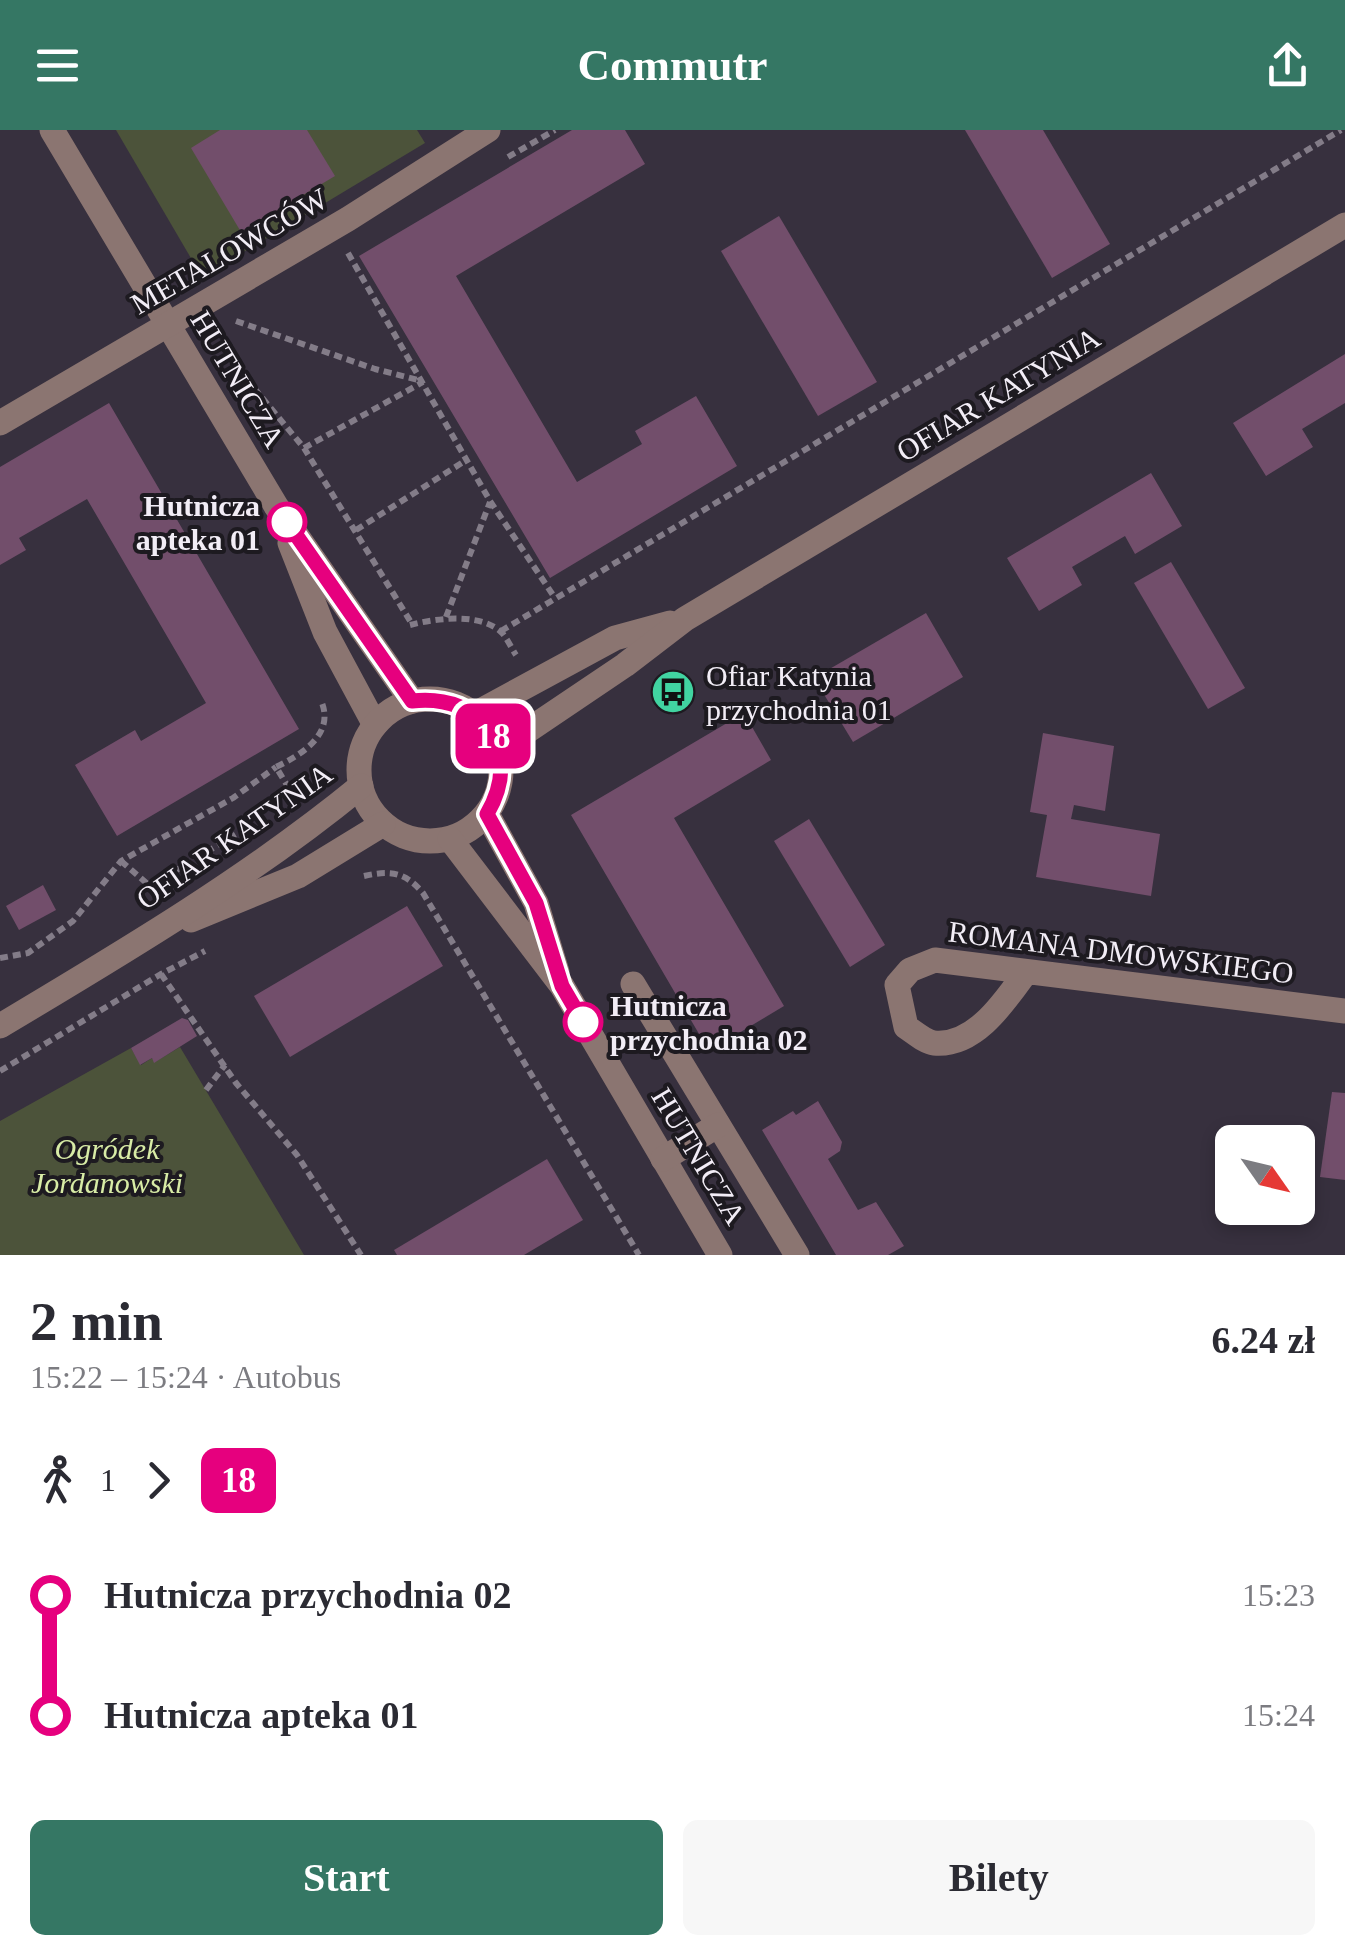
<!DOCTYPE html>
<html lang="pl">
<head>
<meta charset="utf-8">
<style>
  :root { --surface:#fff; --page:#f7f7f7; --text:#2b2b33; --muted:#7c7c81; --accent:#357764 }
  body { margin:0; font-family:Georgia,serif; background:var(--page); color:var(--text); height:100vh; display:flex; flex-direction:column; font-size:38px; white-space:nowrap }
  * { box-sizing:border-box; margin:0 }
  p { font-size:32px; color:var(--muted) }
  .icon { flex:none; width:55px; height:55px; fill:none; stroke:currentColor; stroke-width:2; stroke-linecap:round; stroke-linejoin:round }
  .map { position:relative; height:1125px; overflow:hidden }
  .details { display:flex; flex-direction:column; background:var(--surface); flex:1 }
  .details>* { flex:none }
  .badge { padding:0 20px; border-radius:15px; font-size:35px; line-height:65px }
  .needle { width:65px; rotate:124deg }
  .controls { position:absolute; left:1215px; top:995px; display:grid; gap:20px }
  .controls a { display:grid; place-items:center; width:100px; height:100px; border-radius:15px; background:var(--surface); box-shadow:0 5px 15px #0003; font-size:50px }
  .map>.badge { position:absolute; translate:-50% -50%; box-shadow:0 0 0 5px #fff }
  .legs { display:flex; align-items:center; gap:15px; height:110px; padding:0 30px; font-size:32px }
  .legs p { margin-inline-start:auto }
  .summary { display:flex; align-items:center; justify-content:space-between; height:170px; padding:0 30px }
  h1 { font-size:55px; font-weight:800; line-height:75px }
  .primary-button { display:flex; gap:20px; margin-top:auto; padding:20px 30px }
  .primary-button a { flex:1; height:115px; border-radius:15px; background:var(--accent); color:#fff; font-size:40px; font-weight:800; line-height:115px; text-align:center }
  .primary-button a+a { background:var(--page); color:var(--text) }
  ul { padding:0 30px; list-style:none }
  li { display:flex; align-items:center; gap:35px; height:120px; font-size:38px }
  li i { display:grid; place-items:center; width:15px; height:100%; margin:0 12px; background:currentColor }
  li i::after { content:''; width:25px; height:25px; margin:-12px; border:8px solid; border-radius:50%; background:var(--surface) }
  li p { margin-inline-start:auto }
  li:first-child i { background:linear-gradient(#0000 50%,currentColor 0) }
  li:last-child i { background:linear-gradient(currentColor 50%,#0000 0) }
  header { display:flex; justify-content:space-between; align-items:center; height:130px; padding:0 30px; background:var(--accent); color:#fff; font-size:45px; font-weight:800 }
  .map>svg:first-child { display:block }
</style>
</head>
<body>
<header><svg class="icon" aria-label="menu" viewBox="0 0 24 24"><path d="M4 6h16M4 12h16M4 18h16"/></svg>Commutr<svg class="icon" aria-label="share" viewBox="0 0 24 24"><path d="M12 15V3M7 8l5-5 5 5M5 13v7h14v-7"/></svg></header>
<div class="map">
<svg width="1345" height="1125" viewBox="0 0 1345 1125">
  <rect width="100%" height="100%" fill="#37303e"/>
  <g fill="#4c533a">
    <polygon points="116,0 417,0 425,13 202,147"/>
    <polygon points="180,917 304,1125 0,1125 0,991 131,918 141,935 152,928 155,932"/>
  </g>
  <g fill="#724e6b">
    <polygon points="220,0 307,0 335,46 241,102 191,18"/>
    <polygon points="572,0 625,0 645,34 456,146 577,352 642,314 635,301 696,266 737,336 550,448 359,126"/>
    <polygon points="965,0 1043,0 1110,114 1052,148"/>
    <polygon points="779,86 877,252 818,286 721,121"/>
    <polygon points="1345,224 1345,273 1302,299 1313,317 1266,346 1233,293"/>
    <polygon points="109,273 299,599 117,706 75,635 135,600 141,611 206,573 87,369 19,408 26,420 0,435 0,337"/>
    <polygon points="1151,343 1182,396 1135,424 1125,406 1072,437 1082,455 1039,481 1007,428"/>
    <polygon points="1171,432 1245,558 1208,579 1134,453"/>
    <polygon points="926,483 963,547 853,612 814,548"/>
    <polygon points="744,583 771,630 674,688 784,876 709,921 571,685"/>
    <polygon points="1043,603 1114,616 1105,681 1074,675 1071,689 1160,704 1151,766 1036,747 1047,685 1030,682"/>
    <polygon points="809,689 885,815 850,837 774,711"/>
    <polygon points="43,755 56,780 19,800 6,776"/>
    <polygon points="407,776 443,836 290,927 254,866"/>
    <polygon points="182,888 188,890 197,906 154,933 152,928 140,935 131,918"/>
    <polygon points="1332,962 1345,963 1345,1050 1320,1047"/>
    <polygon points="818,971 842,1012 840,1021 828,1029 858,1080 876,1072 904,1116 888,1125 836,1125 762,1000 793,981 796,985"/>
    <polygon points="547,1029 583,1090 524,1125 397,1125 394,1120"/>
  </g>
  <g fill="none" stroke-linecap="round" stroke-linejoin="round">
    <g stroke="#837c88" stroke-width="6" stroke-dasharray="8 5" stroke-linecap="butt">
      <polyline points="508,27 555,0"/>
      <polyline points="348,123 490,371 555,468"/>
      <polyline points="236,191 375,239 422,251"/>
      <polyline points="229,228 304,318 412,494"/>
      <polyline points="304,318 423,252"/>
      <polyline points="356,400 468,329"/>
      <polyline points="446,487 490,372"/>
      <path d="M410,495C436,488 483,482 503,504C508,510 512,519 516,525"/>
      <polyline points="501,501 1341,0"/>
      <path d="M296,670L276,637C301,625 334,605 322,573"/>
      <polyline points="121,731 150,756 243,700"/>
      <path d="M364,746C391,740 405,742 423,763L639,1125"/>
      <polyline points="0,828 28,823 73,791 121,731 233,668 276,637"/>
      <polyline points="161,844 236,953 297,1025 361,1125"/>
      <polyline points="0,941 161,844 205,821"/>
      <polyline points="206,960 225,935"/>
    </g>
    <g stroke="#8b7571" stroke-width="25">
      <polyline points="52,0 276,376 412,571"/>
      <polyline points="0,293 348,89 488,0"/>
      <polyline points="290,413 325,502 375,595"/>
      <circle cx="430" cy="640" r="71"/>
      <polyline points="475,584 615,508 670,493"/>
      <polyline points="499,620 625,535 685,489 1345,95"/>
      <polyline points="487,684 536,773 557,842"/>
      <polyline points="450,709 562,856 720,1125"/>
      <polyline points="191,790 298,746 383,694"/>
      <path d="M1026,842C1005,871 975,917 934,913C925,912 914,902 906,897L897,855L910,840L935,830L1345,881"/>
      <polyline points="633,854 797,1125"/>
      <path d="M0,896C124,822 250,747 361,656"/>
      <polyline points="663,1029 718,995"/>
    </g>
  </g>
  <g fill="none" stroke-linecap="round" stroke-linejoin="round">
    <g stroke="#fff" stroke-width="22">
      <path id="line-1" d="M287,392L412,571C483,563 524,621 487,684L536,773L562,856L583,892"/>
    </g>
    <use href="#line-1" stroke="#e6007e" stroke-width="15"/>
  </g>
  <defs>
    <g id="bus-disc" transform="scale(2.25)"><circle r="9.5" fill="#41d4a1" stroke="#1d1a20"/><path d="M-5-6H5V4H4V6H2V4H-2V6H-4V4H-5ZM-3.5-4V0h7V-4ZM-3.5 1.2v1.5H-2V1.2ZM2 1.2v1.5H3.5V1.2Z" fill="#111"/></g>
  </defs>
  <g fill-rule="evenodd">
    <use href="#bus-disc" x="673" y="562"/>
  </g>
  <g fill="#fff" stroke="#e6007e" stroke-width="5">
    <circle cx="287" cy="392" r="18"/>
    <circle cx="583" cy="892" r="18"/>
  </g>
  <g text-anchor="middle" dominant-baseline="central" stroke-width="8" stroke-linejoin="round" paint-order="stroke">
    <g font-size="30" fill="#f2edf6" stroke="#1d1a20">
      <text transform="translate(229 121) rotate(-30)">METALOWCÓW</text>
      <text transform="translate(238 249) rotate(59)">HUTNICZA</text>
      <text transform="translate(998 264) rotate(-31)">OFIAR KATYNIA</text>
      <text transform="translate(234 706) rotate(-35)">OFIAR KATYNIA</text>
      <text transform="translate(1121 822) rotate(7)">ROMANA DMOWSKIEGO</text>
      <text transform="translate(699 1026) rotate(59)">HUTNICZA</text>
    </g>
    <g font-size="30" font-weight="bold" fill="#f2edf6" stroke="#1d1a20" text-anchor="end">
      <text x="260" y="375">Hutnicza<tspan x="260" dy="34">apteka 01</tspan></text>
      <text x="610" y="875" text-anchor="start">Hutnicza<tspan x="610" dy="34">przychodnia 02</tspan></text>
    </g>
    <g font-size="30" fill="#f2edf6" stroke="#1d1a20" text-anchor="start">
      <text x="706" y="545">Ofiar Katynia<tspan x="706" dy="34">przychodnia 01</tspan></text>
    </g>
    <g font-size="30" font-style="italic" fill="#d8eca6" stroke="#1d1a20">
      <text x="107" y="1018">Ogródek<tspan x="107" dy="34">Jordanowski</tspan></text>
    </g>
  </g>
</svg>
<div class="controls">
<a><svg class="needle" viewBox="-14 -14 28 28"><path d="M0-13l5 13h-10z" fill="#e53935"/><path d="M0 13l5-13h-10z" fill="#7c7c81"/></svg></a>
</div>
<b class="badge" style="left:493px;top:606px;background:#e6007e;color:#fff">18</b>
</div>
<section class="details">
<div class="summary"><div><h1>2 min</h1><p>15:22 – 15:24 · Autobus</p></div><b>6.24 zł</b></div>
<div class="legs"><svg class="icon" aria-label="walk" viewBox="0 0 24 24"><circle cx="13" cy="4" r="2"/><path d="M13 8l-2 6 4 7M11 14l-3 7M7 12l3-4h3l4 4"/></svg>1<svg class="icon" aria-label="forward" viewBox="0 0 24 24"><path d="M9 5l7 7-7 7"/></svg><b class="badge" style="background:#e6007e;color:#fff">18</b></div>
<ul>
<li><i style="color:#e6007e"></i><b>Hutnicza przychodnia 02</b><p>15:23</p></li>
<li><i style="color:#e6007e"></i><b>Hutnicza apteka 01</b><p>15:24</p></li>
</ul>
<div class="primary-button"><a>Start</a><a>Bilety</a></div>
</section>
</body>
</html>
